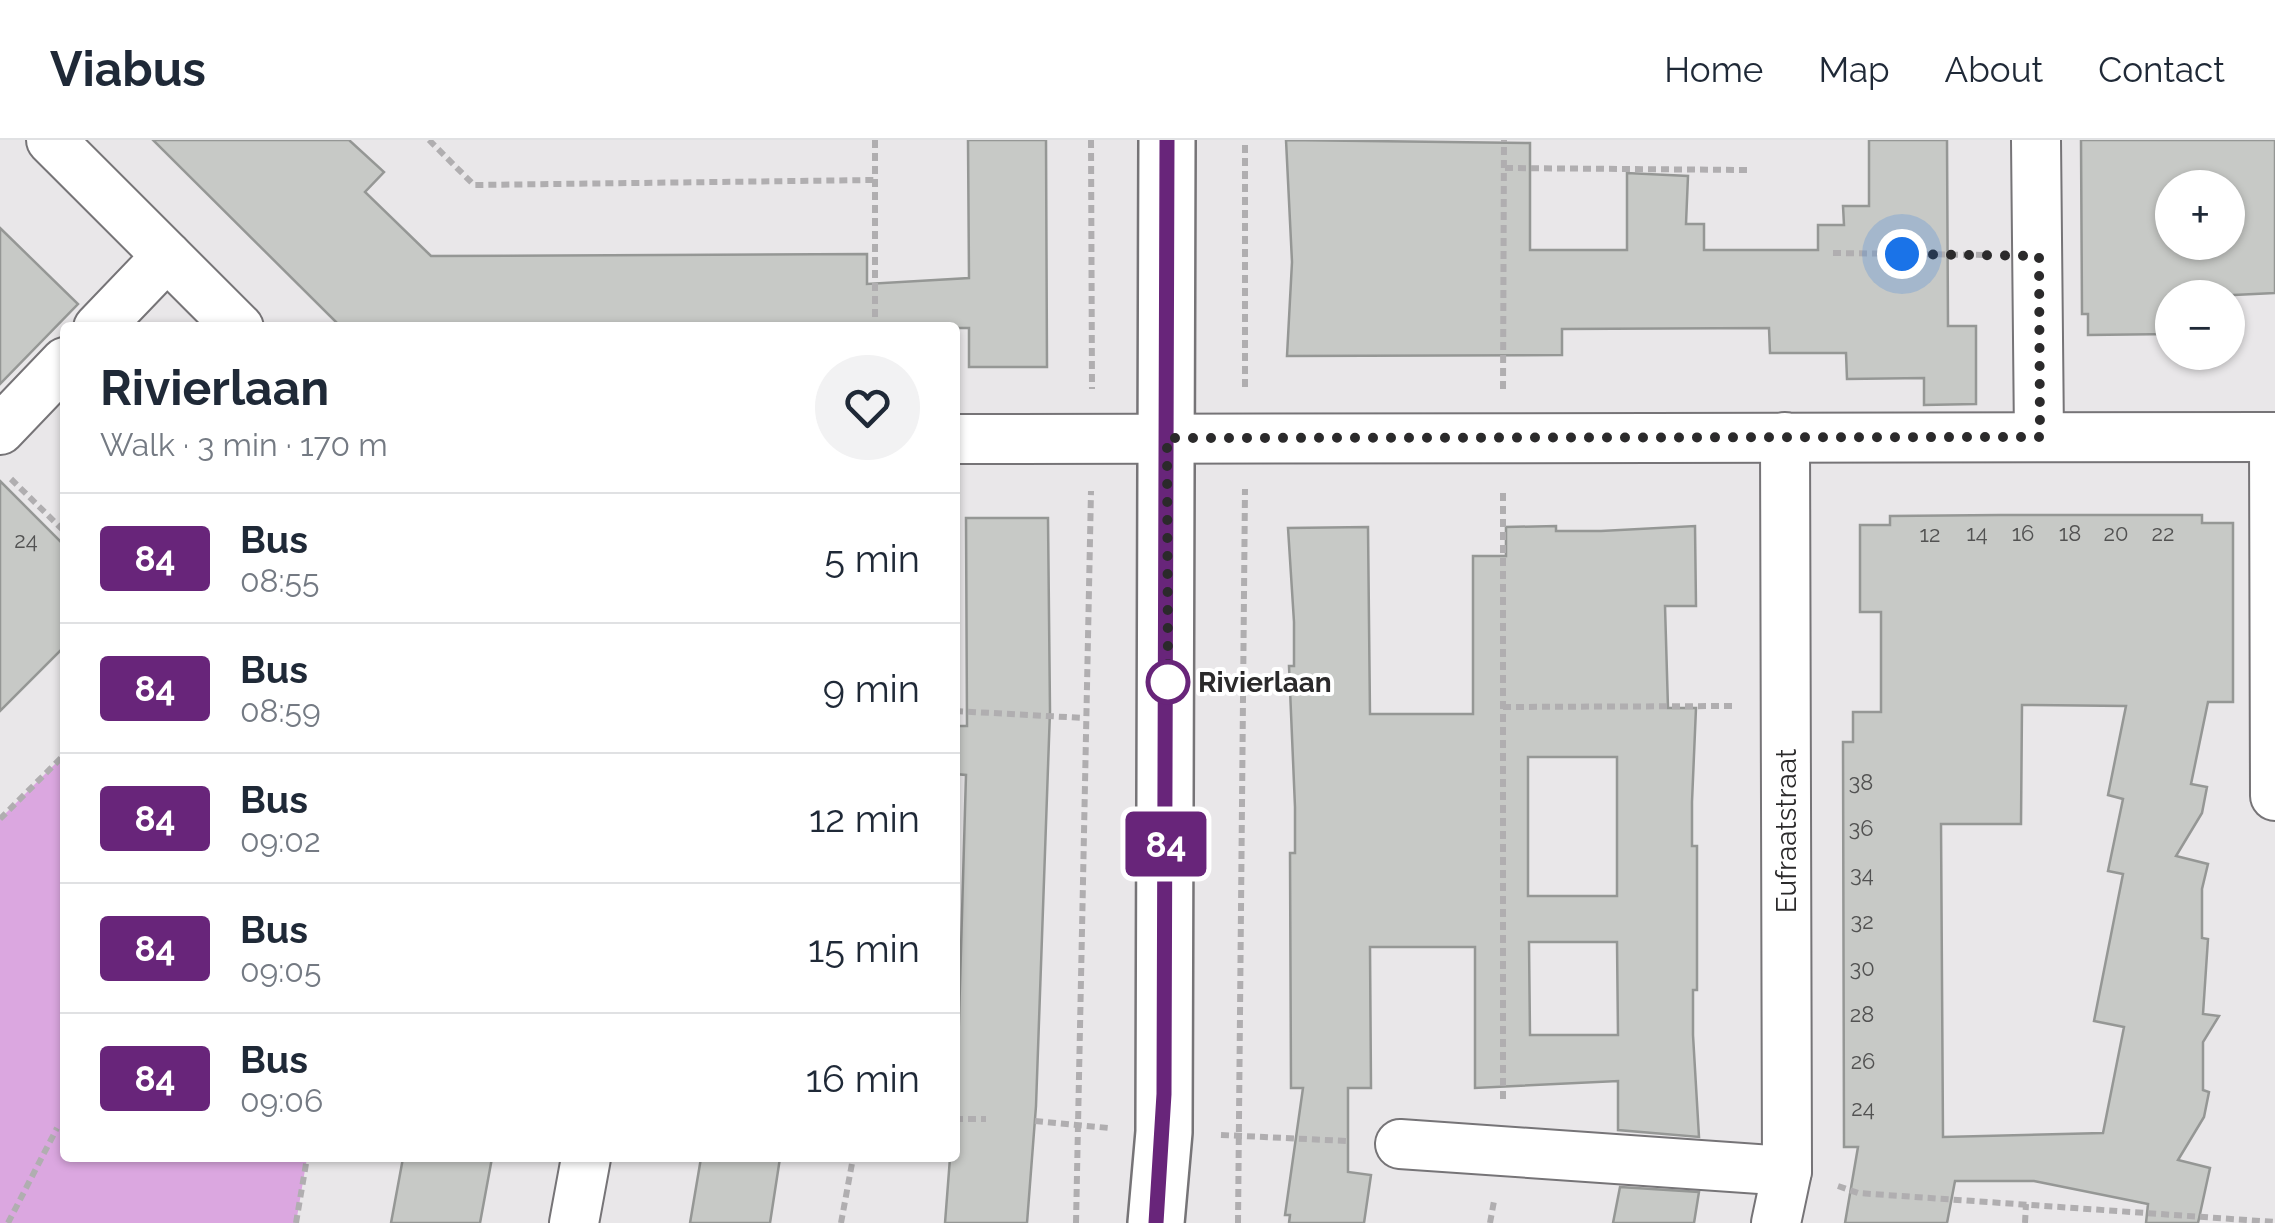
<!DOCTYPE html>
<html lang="en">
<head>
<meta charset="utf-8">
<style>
  :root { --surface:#fff; --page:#f2f2f3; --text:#1f2937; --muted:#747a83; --line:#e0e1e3 }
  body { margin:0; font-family:Raleway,sans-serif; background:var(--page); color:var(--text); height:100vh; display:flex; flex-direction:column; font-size:38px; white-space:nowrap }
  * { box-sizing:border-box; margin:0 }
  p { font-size:32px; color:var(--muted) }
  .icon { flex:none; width:55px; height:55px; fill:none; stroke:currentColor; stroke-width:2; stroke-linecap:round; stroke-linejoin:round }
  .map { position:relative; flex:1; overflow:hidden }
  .drawer { position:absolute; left:60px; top:182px; width:900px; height:840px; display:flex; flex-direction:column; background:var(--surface); border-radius:10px; box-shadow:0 2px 8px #0004 }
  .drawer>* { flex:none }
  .badge { padding:0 20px; border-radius:8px; font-size:35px; line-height:65px }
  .controls { position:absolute; left:2155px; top:30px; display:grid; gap:20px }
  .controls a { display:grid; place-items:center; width:90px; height:90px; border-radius:50%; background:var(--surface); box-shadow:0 2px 8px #0004; font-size:50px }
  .you { position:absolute; width:50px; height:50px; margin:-25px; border:8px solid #fff; border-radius:50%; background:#1a73e8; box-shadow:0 0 0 15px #1a73e833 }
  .map>.badge { position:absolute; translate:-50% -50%; box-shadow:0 0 0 5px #fff }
  .round { display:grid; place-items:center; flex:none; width:105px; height:105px; border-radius:52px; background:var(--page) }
  .head { display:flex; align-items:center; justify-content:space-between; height:170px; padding:0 40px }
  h1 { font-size:48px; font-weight:700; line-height:75px }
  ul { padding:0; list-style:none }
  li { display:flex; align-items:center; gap:30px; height:130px; padding:0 40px; border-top:2px solid var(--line) }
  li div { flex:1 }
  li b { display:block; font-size:38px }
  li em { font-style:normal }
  li .badge { min-width:110px; font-weight:700; text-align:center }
  header { display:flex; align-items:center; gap:60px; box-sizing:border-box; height:140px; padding:0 50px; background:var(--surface); border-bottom:2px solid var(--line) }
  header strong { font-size:48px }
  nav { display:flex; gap:55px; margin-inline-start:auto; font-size:35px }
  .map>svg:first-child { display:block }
</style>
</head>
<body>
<header>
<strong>Viabus</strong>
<nav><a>Home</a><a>Map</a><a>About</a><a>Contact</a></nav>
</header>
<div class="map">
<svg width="2275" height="1083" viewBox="0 0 2275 1083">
  <rect width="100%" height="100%" fill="#e9e7e9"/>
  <polygon fill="#dba7e0" points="65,614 65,1018 307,1018 296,1083 0,1083 0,679"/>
  <g fill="#c7c9c6" stroke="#959795" stroke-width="2.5" fill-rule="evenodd">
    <polygon points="153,0 349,0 384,32 365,52 431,116 867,114 867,144 969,138 968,0 1046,0 1047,227 969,227 969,188 342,188"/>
    <polygon points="1286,0 1530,3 1530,110 1627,110 1627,33 1688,36 1686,84 1704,84 1704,110 1818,110 1818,85 1844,85 1843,66 1869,66 1869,0 1947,0 1948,186 1976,186 1976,264 1924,265 1924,238 1847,239 1846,213 1770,213 1769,188 1562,189 1562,215 1287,216 1292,122"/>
    <path d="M2081,0H2275V153L2172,158V194L2088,195V174H2082ZM2172,48H2228V102H2172Z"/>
    <polygon points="0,88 78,164 0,244"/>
    <polygon points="0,341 65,406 65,506 0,571"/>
    <path d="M2000,375H2202V383H2233V562H2208L2191,644L2207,647L2202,673L2176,716L2208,724L2202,749V798L2208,799L2203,874L2219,876L2203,902V950L2209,952L2204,977L2178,1020L2210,1028L2198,1083H2146L2148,1064L2034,1041H1955L1947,1083H1845L1858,1007H1844L1843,602H1853V572H1881V472H1860V385H1890V376ZM2022,565L2126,566L2108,655L2123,659L2108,731L2123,734L2094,881L2124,887L2103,993L1943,997L1941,684H2021Z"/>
    <polygon points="966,378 1048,378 1050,571 1036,966 1027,1083 945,1083 950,1018 955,1018 966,635 955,634 955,586 967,586"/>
    <path d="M1556,386V391H1601L1695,386L1696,466H1665L1668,568H1696L1692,662V706H1697V850H1693V895L1699,997L1618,990V941L1475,948V807H1370L1371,948H1348V1032L1371,1035L1364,1083H1289L1290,1075H1285L1303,948H1291L1290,713H1295V667L1289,526H1294V482L1288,388L1368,387L1370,574H1473V416H1506V387ZM1528,617H1617V756H1528ZM1529,802H1617L1618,895H1530Z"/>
    <polygon points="403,1018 492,1018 480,1083 391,1083"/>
    <polygon points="701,1018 780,1018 770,1083 690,1083"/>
    <polygon points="1620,1047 1699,1052 1694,1083 1613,1083"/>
  </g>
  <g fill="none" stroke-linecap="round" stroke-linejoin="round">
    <g stroke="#767477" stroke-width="52">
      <g id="minor">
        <polyline points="51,0 239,188"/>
        <polyline points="2036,0 2039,297"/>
        <polyline points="98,188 167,116"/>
        <polyline points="0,290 65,222"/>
        <polyline points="2274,297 2275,656"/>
        <polyline points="955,299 2275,297"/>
        <polyline points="1400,1004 1787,1031"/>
        <polyline points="574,1083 586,1018"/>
        <polyline points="1776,1083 1787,1031 1785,297"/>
      </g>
    </g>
    <g stroke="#767477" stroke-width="60">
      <polyline id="tertiary" points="1156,1083 1164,992 1167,0"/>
    </g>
    <g stroke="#b0aeb0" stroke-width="6" stroke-dasharray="8 5" stroke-linecap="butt">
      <polyline points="429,0 474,45 875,40"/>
      <polyline points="875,0 875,188"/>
      <polyline points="1091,0 1092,249"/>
      <polyline points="1505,28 1748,30"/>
      <polyline points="1833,113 1986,115"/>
      <polyline points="1245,247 1245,0"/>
      <polyline points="1503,249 1504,0"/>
      <polyline points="11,339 65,392"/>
      <polyline points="1503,567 1732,566"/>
      <polyline points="955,571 1084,578"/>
      <polyline points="0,679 65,614"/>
      <polyline points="1503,959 1503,351"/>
      <polyline points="955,979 986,979"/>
      <polyline points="1035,981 1109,988"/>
      <polyline points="1221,995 1348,1001"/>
      <polyline points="1838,1046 1858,1053 2275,1082"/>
      <polyline points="8,1083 57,988"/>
      <polyline points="296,1083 307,1018"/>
      <polyline points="841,1083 853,1018"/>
      <polyline points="1076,1083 1091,351"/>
      <polyline points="1238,1083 1245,349"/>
      <polyline points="1490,1083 1494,1061"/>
      <polyline points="2025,1083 2026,1064"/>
    </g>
    <use href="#minor" stroke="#fff" stroke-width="48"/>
    <use href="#tertiary" stroke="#fff" stroke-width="55"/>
  </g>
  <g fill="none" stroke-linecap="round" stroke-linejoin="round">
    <g stroke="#fff" stroke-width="22">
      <polyline id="line" points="1156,1083 1164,954 1167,0"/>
    </g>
    <use href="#line" stroke="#68257a" stroke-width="15"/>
    <polyline stroke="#2b2a2b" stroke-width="10" stroke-dasharray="0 18" points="1168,542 1167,298 2040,297 2039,116 1902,114"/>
  </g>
  <circle fill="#fff" stroke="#68257a" stroke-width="5" cx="1168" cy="542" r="20"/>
  <g text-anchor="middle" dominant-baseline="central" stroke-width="8" stroke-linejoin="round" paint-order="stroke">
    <g font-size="22" fill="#525252">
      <text x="1977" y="393">14</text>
      <text x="2023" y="393">16</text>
      <text x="2070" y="393">18</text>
      <text x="2116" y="393">20</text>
      <text x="2163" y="393">22</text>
      <text x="1930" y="394">12</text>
      <text x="26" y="400">24</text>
      <text x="1861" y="642">38</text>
      <text x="1861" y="688">36</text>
      <text x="1862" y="734">34</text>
      <text x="1862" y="781">32</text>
      <text x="1862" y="828">30</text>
      <text x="1862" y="874">28</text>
      <text x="1863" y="921">26</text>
      <text x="1863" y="968">24</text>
    </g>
    <g font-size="28" font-weight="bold" fill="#2b2a2b" stroke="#fff" text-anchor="start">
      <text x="1198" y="542">Rivierlaan</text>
    </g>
    <g font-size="28" fill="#2b2a2b" stroke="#fff">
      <text transform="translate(1786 691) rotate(-90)">Eufraatstraat</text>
    </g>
  </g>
</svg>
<div class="controls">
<a>+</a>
<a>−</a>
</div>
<div class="you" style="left:1902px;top:114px"></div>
<b class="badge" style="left:1166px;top:704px;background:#68257a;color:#fff">84</b>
<section class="drawer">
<div class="head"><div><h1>Rivierlaan</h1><p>Walk · 3 min · 170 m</p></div><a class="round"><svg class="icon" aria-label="heart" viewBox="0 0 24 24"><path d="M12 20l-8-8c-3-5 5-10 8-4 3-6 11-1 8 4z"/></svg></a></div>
<ul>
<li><span class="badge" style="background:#68257a;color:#fff">84</span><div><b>Bus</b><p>08:55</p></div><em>5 min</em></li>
<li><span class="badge" style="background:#68257a;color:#fff">84</span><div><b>Bus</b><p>08:59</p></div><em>9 min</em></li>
<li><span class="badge" style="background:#68257a;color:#fff">84</span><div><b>Bus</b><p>09:02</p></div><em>12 min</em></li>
<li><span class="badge" style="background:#68257a;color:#fff">84</span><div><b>Bus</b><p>09:05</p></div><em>15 min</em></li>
<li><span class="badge" style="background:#68257a;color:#fff">84</span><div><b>Bus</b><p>09:06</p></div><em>16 min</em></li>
</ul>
</section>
</div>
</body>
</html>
